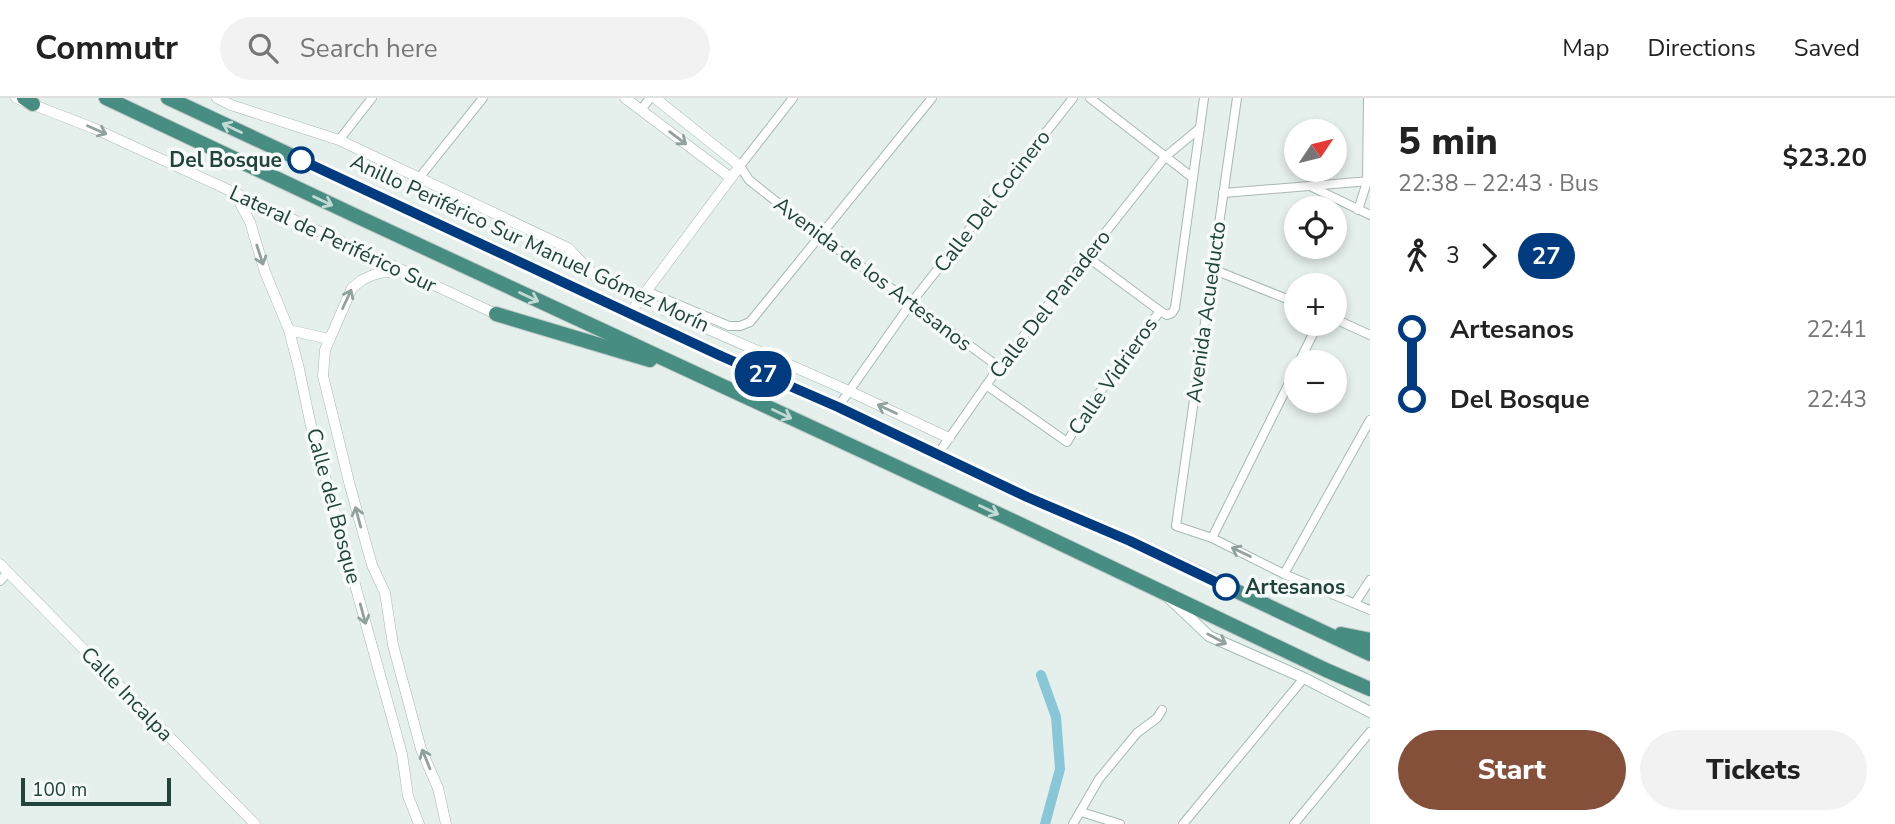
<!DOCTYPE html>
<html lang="en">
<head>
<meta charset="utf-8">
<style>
  :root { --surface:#fff; --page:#f2f2f2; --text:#222; --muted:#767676; --line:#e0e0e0; --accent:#845039 }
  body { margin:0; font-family:"Nunito Sans",sans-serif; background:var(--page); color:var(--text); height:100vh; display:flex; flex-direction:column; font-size:26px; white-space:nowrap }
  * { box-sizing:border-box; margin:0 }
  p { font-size:23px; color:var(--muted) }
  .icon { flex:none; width:38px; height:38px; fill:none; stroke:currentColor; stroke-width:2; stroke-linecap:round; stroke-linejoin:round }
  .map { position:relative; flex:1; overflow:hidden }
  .panel { display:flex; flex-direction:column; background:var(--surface); width:525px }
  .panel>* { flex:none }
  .badge { padding:0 14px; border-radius:23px; font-size:24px; line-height:46px }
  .needle { width:46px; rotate:55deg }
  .fabs { position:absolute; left:1284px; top:21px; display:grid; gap:14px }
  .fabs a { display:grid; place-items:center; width:63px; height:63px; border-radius:50%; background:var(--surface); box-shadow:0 4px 10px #0003; font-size:35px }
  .scale { position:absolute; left:21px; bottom:18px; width:150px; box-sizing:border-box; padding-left:7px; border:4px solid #22433c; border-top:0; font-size:19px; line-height:24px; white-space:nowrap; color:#22433c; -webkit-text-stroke:5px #f6fbf9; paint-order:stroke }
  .map>.badge { position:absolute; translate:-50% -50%; box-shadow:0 0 0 4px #fff }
  .legs { display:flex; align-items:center; gap:10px; height:77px; padding:0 28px; font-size:23px }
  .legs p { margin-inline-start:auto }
  .headline { display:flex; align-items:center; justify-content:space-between; height:119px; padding:0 28px }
  h1 { font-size:38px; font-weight:800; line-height:52px }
  .primary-button { display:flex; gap:14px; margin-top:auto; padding:14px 28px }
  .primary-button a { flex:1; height:80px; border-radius:42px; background:var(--accent); color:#fff; font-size:28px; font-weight:800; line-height:80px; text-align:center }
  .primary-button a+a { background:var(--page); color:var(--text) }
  ul { padding:0 28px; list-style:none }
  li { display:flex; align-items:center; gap:24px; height:70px; font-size:26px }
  li i { display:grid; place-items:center; width:10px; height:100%; margin:0 9px; background:currentColor }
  li i::after { content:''; width:18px; height:18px; margin:-9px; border:5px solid; border-radius:50%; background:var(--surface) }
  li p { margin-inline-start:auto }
  li:first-child i { background:linear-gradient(#0000 50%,currentColor 0) }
  li:last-child i { background:linear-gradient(currentColor 50%,#0000 0) }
  header { display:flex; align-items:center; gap:42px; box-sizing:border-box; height:98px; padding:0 35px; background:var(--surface); border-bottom:2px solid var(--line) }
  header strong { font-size:33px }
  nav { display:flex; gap:38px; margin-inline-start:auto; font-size:24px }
  .search { width:490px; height:63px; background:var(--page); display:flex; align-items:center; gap:18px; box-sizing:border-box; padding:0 24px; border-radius:38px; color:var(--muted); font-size:26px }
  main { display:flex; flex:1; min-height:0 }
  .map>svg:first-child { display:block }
</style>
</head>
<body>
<header>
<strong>Commutr</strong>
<div class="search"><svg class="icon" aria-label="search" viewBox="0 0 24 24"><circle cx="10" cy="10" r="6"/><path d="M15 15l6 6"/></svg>Search here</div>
<nav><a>Map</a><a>Directions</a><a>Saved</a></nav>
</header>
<main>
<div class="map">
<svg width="1370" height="726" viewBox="0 0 1370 726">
  <rect width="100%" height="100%" fill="#e5efeb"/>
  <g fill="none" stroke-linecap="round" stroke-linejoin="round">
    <polyline stroke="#89c7d8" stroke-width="10" points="1041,577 1056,619 1060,671 1045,726"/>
    <g stroke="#a7b8b3" stroke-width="10">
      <g id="minor">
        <polyline points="793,0 740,68 749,82 825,142 999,269"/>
        <polyline points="1090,0 1193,80"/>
        <polyline points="1237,0 1176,428 1212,440 1284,476 1370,512"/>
        <polyline points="641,12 650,0"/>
        <polyline points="339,42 372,0"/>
        <polyline points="419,80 483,0"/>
        <polyline points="1312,89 1370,117"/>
        <polyline points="1223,95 1370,83"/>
        <polyline points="1358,112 1367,84 1368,0"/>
        <polyline points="1086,158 1160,213 1167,217 1172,215 1175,210 1204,0"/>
        <polyline points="1212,171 1297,205"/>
        <polyline points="646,193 729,228 740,228 750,224 932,0"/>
        <polyline points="1335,221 1370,237"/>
        <polyline points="1299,264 1318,226"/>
        <polyline points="986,287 1067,344 1086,313 1160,213"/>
        <polyline points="838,309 911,205 1073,0"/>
        <polyline points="938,356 999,269 1165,59 1200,30"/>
        <polyline points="1212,440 1297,269"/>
        <polyline points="1284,476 1370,322"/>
        <polyline points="0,483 8,474"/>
        <polyline points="1355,505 1370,482"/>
        <polyline points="1081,714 1120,726"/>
        <polyline points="1073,726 1099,681 1137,635 1157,620 1162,612"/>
        <polyline points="1183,726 1304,580"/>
        <polyline points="1294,726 1370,634"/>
      </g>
    </g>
    <g stroke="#a7b8b3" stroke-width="11">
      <g id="tertiary">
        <polyline points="16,0 93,30 340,143 496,216"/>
        <polyline points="217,0 231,7 339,42 568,150 595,178 639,202 676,217 849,293 949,340"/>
        <polyline points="625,0 731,80"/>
        <polyline points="234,94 250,124 265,174 289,232 299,271 311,328 402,656 408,698 419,726"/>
        <polyline points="405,175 384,174 373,177 362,182 352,190 325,252 323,278 350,388 372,467 385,495 393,547 421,651 438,690 446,726"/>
        <polyline points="636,207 740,68 655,0"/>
        <polyline points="289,232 329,241"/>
        <polyline points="0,466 255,726"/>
      </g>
    </g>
    <g stroke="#a2bcb4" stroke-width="12">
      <polyline id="secondary" points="1170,501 1209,538 1304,580 1370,614"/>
    </g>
    <g stroke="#c1cac8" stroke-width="16">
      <g id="trunk">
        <polyline points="24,0 33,6"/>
        <polyline points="106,0 354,117 1009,421 1326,572 1370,591"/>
        <polyline points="168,0 721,258 838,309 1027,399 1130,443 1370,556"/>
        <polyline points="496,216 650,262"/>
        <polyline points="1341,536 1370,542"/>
      </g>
    </g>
    <use href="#minor" stroke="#fff" stroke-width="8"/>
    <use href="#tertiary" stroke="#fff" stroke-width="10"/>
    <use href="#secondary" stroke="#fff" stroke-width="10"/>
    <use href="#trunk" stroke="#488d81" stroke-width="14"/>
  </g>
  <defs><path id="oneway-shaft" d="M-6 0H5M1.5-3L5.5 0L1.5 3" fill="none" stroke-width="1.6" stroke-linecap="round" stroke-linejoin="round" transform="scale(1.75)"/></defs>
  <g stroke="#c2dad5">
    <use href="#oneway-shaft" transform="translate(232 30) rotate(-155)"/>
    <use href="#oneway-shaft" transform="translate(323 103) rotate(25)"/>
    <use href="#oneway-shaft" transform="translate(529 199) rotate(25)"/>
    <use href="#oneway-shaft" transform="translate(782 316) rotate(25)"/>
    <use href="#oneway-shaft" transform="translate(989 412) rotate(25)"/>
  </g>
  <g stroke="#90a19e">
    <use href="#oneway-shaft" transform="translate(97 32) rotate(24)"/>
    <use href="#oneway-shaft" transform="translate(678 40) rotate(37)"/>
    <use href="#oneway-shaft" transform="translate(260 157) rotate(72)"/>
    <use href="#oneway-shaft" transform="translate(347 201) rotate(-65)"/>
    <use href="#oneway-shaft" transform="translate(887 311) rotate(-155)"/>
    <use href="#oneway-shaft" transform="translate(358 419) rotate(-105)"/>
    <use href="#oneway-shaft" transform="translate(1241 454) rotate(-154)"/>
    <use href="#oneway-shaft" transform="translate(363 516) rotate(75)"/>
    <use href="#oneway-shaft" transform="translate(1217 541) rotate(28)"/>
    <use href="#oneway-shaft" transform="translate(426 661) rotate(-112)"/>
  </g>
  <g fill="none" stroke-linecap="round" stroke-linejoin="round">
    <g stroke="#fff" stroke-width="16">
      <polyline id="line-1" points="301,62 721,258 838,309 1027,399 1130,443 1226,489"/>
    </g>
    <use href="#line-1" stroke="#003b80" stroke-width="10"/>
  </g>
  <g fill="#fff" stroke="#003b80" stroke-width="3.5">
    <circle cx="301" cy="62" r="12"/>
    <circle cx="1226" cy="489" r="12"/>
  </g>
  <g text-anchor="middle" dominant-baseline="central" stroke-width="7" stroke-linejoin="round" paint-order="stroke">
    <g font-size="21" font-weight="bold" fill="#22433c" stroke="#f6fbf9" text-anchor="end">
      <text x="282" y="62">Del Bosque</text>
      <text x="1245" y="489" text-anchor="start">Artesanos</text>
    </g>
    <g font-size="21" fill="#22433c" stroke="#f6fbf9">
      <text transform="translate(992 103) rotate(-52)">Calle Del Cocinero</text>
      <text transform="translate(333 141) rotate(25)">Lateral de Periférico Sur</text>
      <text transform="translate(530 145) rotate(25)">Anillo Periférico Sur Manuel Gómez Morín</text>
      <text transform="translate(873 176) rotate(37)">Avenida de los Artesanos</text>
      <text transform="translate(1050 206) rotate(-52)">Calle Del Panadero</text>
      <text transform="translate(1206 214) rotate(-82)">Avenida Acueducto</text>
      <text transform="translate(1113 278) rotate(-55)">Calle Vidrieros</text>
      <text transform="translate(334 408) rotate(75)">Calle del Bosque</text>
      <text transform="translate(127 596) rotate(46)">Calle Incalpa</text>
    </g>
  </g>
</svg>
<div class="fabs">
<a><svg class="needle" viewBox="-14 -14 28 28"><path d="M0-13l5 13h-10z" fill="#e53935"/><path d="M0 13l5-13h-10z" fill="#767676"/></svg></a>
<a><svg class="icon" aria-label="locate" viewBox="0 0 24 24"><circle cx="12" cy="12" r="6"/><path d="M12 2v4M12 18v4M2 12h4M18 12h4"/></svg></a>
<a>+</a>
<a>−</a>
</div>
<div class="scale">100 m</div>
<b class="badge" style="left:763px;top:276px;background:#003b80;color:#fff">27</b>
</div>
<section class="panel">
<div class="headline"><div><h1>5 min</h1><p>22:38 – 22:43 · Bus</p></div><b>$23.20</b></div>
<div class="legs"><svg class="icon" aria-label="walk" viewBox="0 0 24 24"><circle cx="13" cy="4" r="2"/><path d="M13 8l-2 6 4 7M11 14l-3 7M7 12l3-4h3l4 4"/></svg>3<svg class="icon" aria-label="forward" viewBox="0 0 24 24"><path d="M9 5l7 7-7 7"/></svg><b class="badge" style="background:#003b80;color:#fff">27</b></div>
<ul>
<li><i style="color:#003b80"></i><b>Artesanos</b><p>22:41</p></li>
<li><i style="color:#003b80"></i><b>Del Bosque</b><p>22:43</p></li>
</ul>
<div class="primary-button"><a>Start</a><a>Tickets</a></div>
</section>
</main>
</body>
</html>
